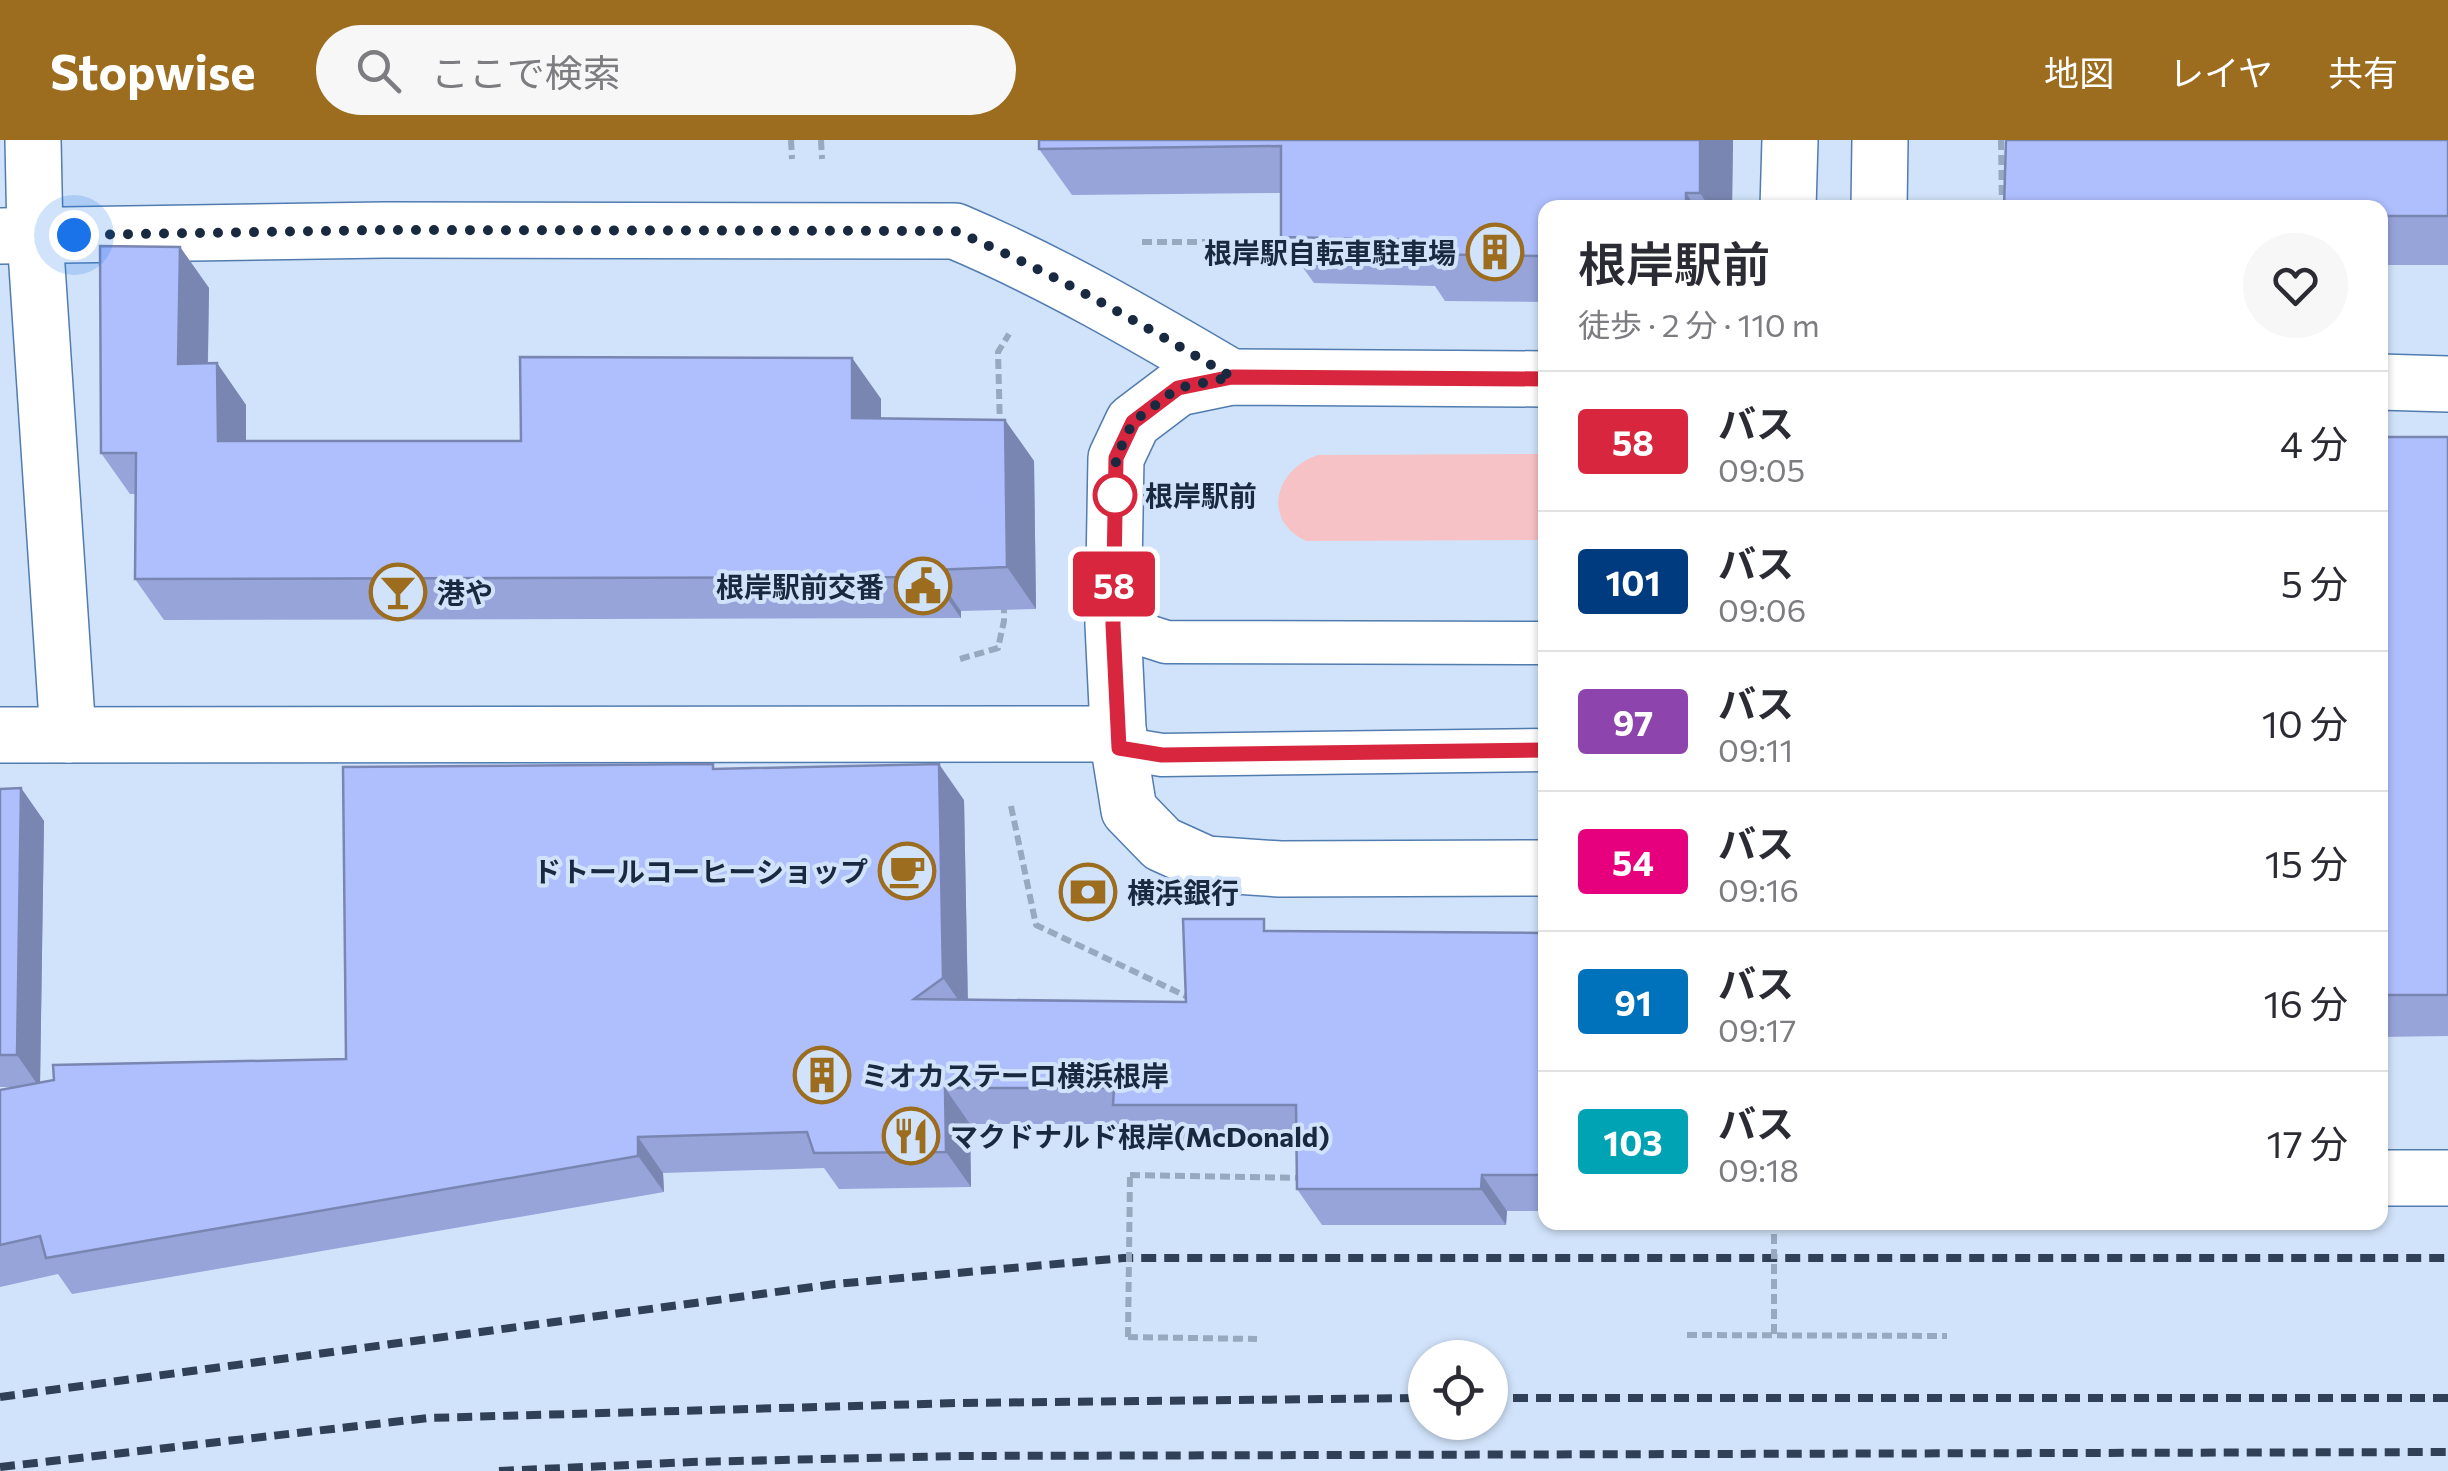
<!DOCTYPE html>
<html lang="ja">
<head>
<meta charset="utf-8">
<style>
  :root { --surface:#fff; --page:#f7f7f7; --text:#2b2b33; --muted:#7c7c81; --line:#e1e1e2; --accent:#9c6c1f }
  body { margin:0; font-family:Commissioner,"Noto Sans JP",sans-serif; background:var(--page); color:var(--text); height:100vh; display:flex; flex-direction:column; font-size:38px; white-space:nowrap }
  * { box-sizing:border-box; margin:0 }
  p { font-size:32px; color:var(--muted) }
  .icon { flex:none; width:55px; height:55px; fill:none; stroke:currentColor; stroke-width:2; stroke-linecap:round; stroke-linejoin:round }
  .map { position:relative; flex:1; overflow:hidden }
  .details { position:absolute; left:1538px; top:60px; width:850px; height:1030px; display:flex; flex-direction:column; background:var(--surface); border-radius:20px; box-shadow:0 2px 8px #0004 }
  .details>* { flex:none }
  .badge { padding:0 20px; border-radius:8px; font-size:35px; line-height:65px }
  .buttons { position:absolute; left:1408px; top:1200px; display:grid; gap:20px }
  .buttons a { display:grid; place-items:center; width:100px; height:100px; border-radius:50%; background:var(--surface); box-shadow:0 2px 8px #0004; font-size:50px }
  .you { position:absolute; width:50px; height:50px; margin:-25px; border:8px solid #fff; border-radius:50%; background:#1a73e8; box-shadow:0 0 0 15px #1a73e833 }
  .map>.badge { position:absolute; translate:-50% -50%; box-shadow:0 0 0 5px #fff }
  .round { display:grid; place-items:center; flex:none; width:105px; height:105px; border-radius:52px; background:var(--page) }
  .overview { display:flex; align-items:center; justify-content:space-between; height:170px; padding:0 40px }
  h1 { font-size:48px; font-weight:600; line-height:75px }
  ul { padding:0; list-style:none }
  li { display:flex; align-items:center; gap:30px; height:140px; padding:0 40px; border-top:2px solid var(--line) }
  li div { flex:1 }
  li b { display:block; font-size:38px }
  li em { font-style:normal }
  li .badge { min-width:110px; font-weight:700; text-align:center }
  header { display:flex; align-items:center; gap:60px; box-sizing:border-box; height:140px; padding:0 50px; background:var(--accent); color:#fff }
  header strong { font-size:48px }
  nav { display:flex; gap:55px; margin-inline-start:auto; font-size:35px }
  .search { width:700px; height:90px; background:var(--page); display:flex; align-items:center; gap:25px; box-sizing:border-box; padding:0 35px; border-radius:55px; color:var(--muted); font-size:38px }
  .map>svg:first-child { display:block }
</style>
</head>
<body>
<header>
<strong>Stopwise</strong>
<div class="search"><svg class="icon" aria-label="search" viewBox="0 0 24 24"><circle cx="10" cy="10" r="6"/><path d="M15 15l6 6"/></svg>ここで検索</div>
<nav><a>地図</a><a>レイヤ</a><a>共有</a></nav>
</header>
<div class="map">
<svg width="2448" height="1331" viewBox="0 0 2448 1331">
  <rect width="100%" height="100%" fill="#d1e3fa"/>
  <path fill="#f7c2c5" d="M1545,314V400L1306,401C1261,380 1275,329 1318,315Z"/>
  <g fill="none" stroke-linecap="round" stroke-linejoin="round">
    <g stroke="#517caf" stroke-width="45">
      <g id="service">
        <polyline points="1113,485 1166,502 1545,503"/>
        <polyline points="1119,608 1162,615 1545,610"/>
      </g>
    </g>
    <g stroke="#517caf" stroke-width="58">
      <g id="minor">
        <polyline points="33,0 35,96 68,595"/>
        <polyline points="1788,68 1790,0"/>
        <polyline points="1879,68 1880,0"/>
        <path d="M0,96L385,90L955,91C1052,132 1141,184 1231,237"/>
        <polyline points="1545,239 1231,237 1178,248 1133,282 1116,318 1113,485 1119,608 1129,670 1162,704 1206,724 1280,729 1545,728"/>
        <polyline points="2380,242 2448,244"/>
        <polyline points="0,595 1119,594"/>
        <polyline points="2380,1038 2448,1038"/>
      </g>
    </g>
    <g stroke="#97a9bf" stroke-width="6" stroke-dasharray="10 5" stroke-linecap="butt">
      <polyline points="791,0 792,19"/>
      <polyline points="821,0 822,19"/>
      <polyline points="2001,0 2002,68"/>
      <polyline points="1142,102 1289,102"/>
      <polyline points="1000,289 998,212 1009,194"/>
      <polyline points="960,519 998,508 1004,481 1004,461"/>
      <polyline points="1011,666 1036,785 1190,858"/>
      <polyline points="1130,1035 1306,1038"/>
      <polyline points="1687,1195 1947,1196"/>
      <polyline points="1128,1197 1257,1199"/>
    </g>
    <use href="#service" stroke="#fff" stroke-width="42"/>
    <use href="#minor" stroke="#fff" stroke-width="55"/>
    <g stroke="#304157" stroke-width="8" stroke-dasharray="15 8" stroke-linecap="butt">
      <polyline points="0,1257 835,1144 1123,1118 2448,1118"/>
      <polyline points="1490,1258 2448,1258"/>
      <polyline points="0,1327 428,1278 959,1263 1425,1258"/>
      <polyline points="499,1331 692,1322 958,1316 2448,1312"/>
    </g>
    <g stroke="#97a9bf" stroke-width="6" stroke-dasharray="10 5" stroke-linecap="butt">
      <polyline points="1774,1194 1774,1082"/>
      <polyline points="1128,1197 1130,1035"/>
    </g>
  </g>
  <g fill="#96a4da">
    <polygon points="1039,0 1733,0 1732,68 1545,68 1545,162 1445,161 1435,146 1314,143 1281,97 1281,53 1072,55 1039,9"/>
    <polygon points="2448,0 2448,125 2380,125 2380,68"/>
    <polygon points="180,107 209,148 208,223 217,223 246,265 246,301 521,301 852,218 881,259 881,278 1005,280 1034,321 1036,469 961,471 961,478 164,480 135,439 135,354 130,354 101,313"/>
    <polygon points="2380,297 2448,297 2448,896 2380,897"/>
    <polygon points="716,629 964,660 968,860 1186,862 1272,791 1545,793 1545,1071 1507,1071 1506,1085 1322,1085 1297,1049 1297,1000 1138,1001 1127,984 970,984 971,1047 839,1049 824,1028 663,1033 664,1052 72,1154 58,1134 0,1147 0,950 14,947 0,947 0,649 21,648 44,681 40,942 346,919"/>
  </g>
  <g fill="#7a86b2">
    <polygon points="1700,0 1733,0 1732,68 1710,68 1700,53"/>
    <polygon points="1686,53 1696,68 1686,68"/>
    <polygon points="180,107 209,148 207,265 178,224"/>
    <polygon points="852,218 881,259 881,319 852,278"/>
    <polygon points="217,223 246,265 246,343 218,301"/>
    <polygon points="1005,280 1034,321 1036,469 1007,427"/>
    <polygon points="932,430 961,471 961,478 932,437"/>
    <polygon points="939,624 964,660 968,874 943,838"/>
    <polygon points="21,648 44,681 40,948 17,915"/>
    <polygon points="945,948 970,984 971,1047 946,1012"/>
    <polygon points="638,997 663,1033 664,1052 638,1016"/>
    <polygon points="1482,1035 1507,1071 1506,1085 1481,1049"/>
  </g>
  <g fill="#afbffe" stroke="#7a86b2" stroke-width="2.5">
    <polygon points="1039,0 1700,0 1700,53 1686,53 1686,68 1545,68 1545,116 1412,114 1413,100 1281,97 1281,6 1039,9"/>
    <polygon points="2006,0 2448,0 2448,76 2380,76 2380,68 2004,68"/>
    <polygon points="100,106 180,107 178,224 217,223 218,301 521,301 520,217 852,218 852,278 1005,280 1007,427 932,430 932,437 135,439 136,313 101,313"/>
    <rect x="2380" y="297" width="68" height="558"/>
    <polygon points="713,624 713,629 939,624 943,838 914,859 1186,862 1183,779 1264,779 1264,791 1545,793 1545,1035 1482,1035 1481,1049 1297,1049 1296,965 1113,965 1114,948 945,948 946,1012 814,1013 807,992 638,997 638,1016 46,1118 40,1096 0,1105 0,950 54,940 53,925 346,919 343,627"/>
    <polygon points="21,648 17,915 0,915 0,649"/>
  </g>
  <g fill="none" stroke-linecap="round" stroke-linejoin="round">
    <g stroke="#fff" stroke-width="22">
      <polyline id="line" points="1545,239 1232,237 1178,248 1133,282 1116,318 1113,485 1119,608 1162,615 1545,610"/>
    </g>
    <use href="#line" stroke="#d7263d" stroke-width="15"/>
    <path stroke="#192a40" stroke-width="10" stroke-dasharray="0 18" d="M74,95L385,90L955,91C1052,132 1141,184 1232,237L1178,248L1133,282L1116,318L1115,355"/>
  </g>
  <defs>
    <g id="building-ring" transform="scale(2.875)"><circle r="9.5" fill="#d1e3fa" stroke="#9c6c1f" stroke-width="1.5"/><path d="M-4-6H4V6H1V3H-1V6H-4ZM-2.5-4.3h1.7v1.8h-1.7ZM.8-4.3h1.7v1.8H.8ZM-2.5-1h1.7V.8h-1.7ZM.8-1h1.7V.8H.8Z" fill="#9c6c1f"/></g>
    <g id="civic-ring" transform="scale(2.875)"><circle r="9.5" fill="#d1e3fa" stroke="#9c6c1f" stroke-width="1.5"/><path d="M-.6-6.5H3V-4.5H.6V-3L4-1V1h2V6H-6V1h2V-1L-.6-3ZM-1.2 2.5V6h2.4V2.5Z" fill="#9c6c1f"/></g>
    <g id="bar-ring" transform="scale(2.875)"><circle r="9.5" fill="#d1e3fa" stroke="#9c6c1f" stroke-width="1.5"/><path d="M-6-5H6L.8 .8V4.5H3.5V6h-7V4.5H-.8V.8Z" fill="#9c6c1f"/></g>
    <g id="cafe-ring" transform="scale(2.875)"><circle r="9.5" fill="#d1e3fa" stroke="#9c6c1f" stroke-width="1.5"/><path d="M-5.5-4.5H6V0H3Q3 3.5 0 3.5H-2.5Q-5.5 3.5-5.5 0ZM3-3.2v2h1.7v-2ZM-6 4.5H4V6H-6Z" fill="#9c6c1f"/></g>
    <g id="bank-ring" transform="scale(2.875)"><circle r="9.5" fill="#d1e3fa" stroke="#9c6c1f" stroke-width="1.5"/><path d="M-6-4H6V4H-6ZM0-2.3a2.3 2.3 0 1 0 0 4.6a2.3 2.3 0 1 0 0-4.6Z" fill="#9c6c1f"/></g>
    <g id="restaurant-ring" transform="scale(2.875)"><circle r="9.5" fill="#d1e3fa" stroke="#9c6c1f" stroke-width="1.5"/><path d="M-5-6h1v4h1v-4h1v4h1v-4h1v5L-1.5 .5V6h-2V.5L-5-1ZM5-6V6H3V1.5H1.5Q1.5-4 5-6Z" fill="#9c6c1f"/></g>
  </defs>
  <g fill-rule="evenodd">
    <use href="#building-ring" x="1495" y="112"/>
    <use href="#civic-ring" x="923" y="446"/>
    <use href="#bar-ring" x="398" y="452"/>
    <use href="#cafe-ring" x="907" y="731"/>
    <use href="#bank-ring" x="1088" y="752"/>
    <use href="#building-ring" x="822" y="935"/>
    <use href="#restaurant-ring" x="911" y="996"/>
  </g>
  <circle fill="#fff" stroke="#d7263d" stroke-width="5" cx="1115" cy="355" r="20"/>
  <g text-anchor="middle" dominant-baseline="central" stroke-width="8" stroke-linejoin="round" paint-order="stroke">
    <g font-size="28" font-weight="bold" fill="#192a40" stroke="#d1e3fa" text-anchor="start">
      <text x="1456" y="112" text-anchor="end">根岸駅自転車駐車場</text>
      <text x="884" y="446" text-anchor="end">根岸駅前交番</text>
      <text x="437" y="452">港や</text>
      <text x="868" y="731" text-anchor="end">ドトールコーヒーショップ</text>
      <text x="1127" y="752">横浜銀行</text>
      <text x="861" y="935">ミオカステーロ横浜根岸</text>
      <text x="950" y="996">マクドナルド根岸(McDonald)</text>
    </g>
    <g font-size="28" font-weight="bold" fill="#192a40" stroke="#d1e3fa" text-anchor="start">
      <text x="1145" y="355">根岸駅前</text>
    </g>
  </g>
</svg>
<div class="buttons">
<a><svg class="icon" aria-label="locate" viewBox="0 0 24 24"><circle cx="12" cy="12" r="6"/><path d="M12 2v4M12 18v4M2 12h4M18 12h4"/></svg></a>
</div>
<div class="you" style="left:74px;top:95px"></div>
<b class="badge" style="left:1114px;top:444px;background:#d7263d;color:#fff">58</b>
<section class="details">
<div class="overview"><div><h1>根岸駅前</h1><p>徒歩 · 2 分 · 110 m</p></div><a class="round"><svg class="icon" aria-label="heart" viewBox="0 0 24 24"><path d="M12 20l-8-8c-3-5 5-10 8-4 3-6 11-1 8 4z"/></svg></a></div>
<ul>
<li><span class="badge" style="background:#d7263d;color:#fff">58</span><div><b>バス</b><p>09:05</p></div><em>4 分</em></li>
<li><span class="badge" style="background:#003b80;color:#fff">101</span><div><b>バス</b><p>09:06</p></div><em>5 分</em></li>
<li><span class="badge" style="background:#8e44ad;color:#fff">97</span><div><b>バス</b><p>09:11</p></div><em>10 分</em></li>
<li><span class="badge" style="background:#e6007e;color:#fff">54</span><div><b>バス</b><p>09:16</p></div><em>15 分</em></li>
<li><span class="badge" style="background:#0072bc;color:#fff">91</span><div><b>バス</b><p>09:17</p></div><em>16 分</em></li>
<li><span class="badge" style="background:#00a3b4;color:#fff">103</span><div><b>バス</b><p>09:18</p></div><em>17 分</em></li>
</ul>
</section>
</div>
</body>
</html>
